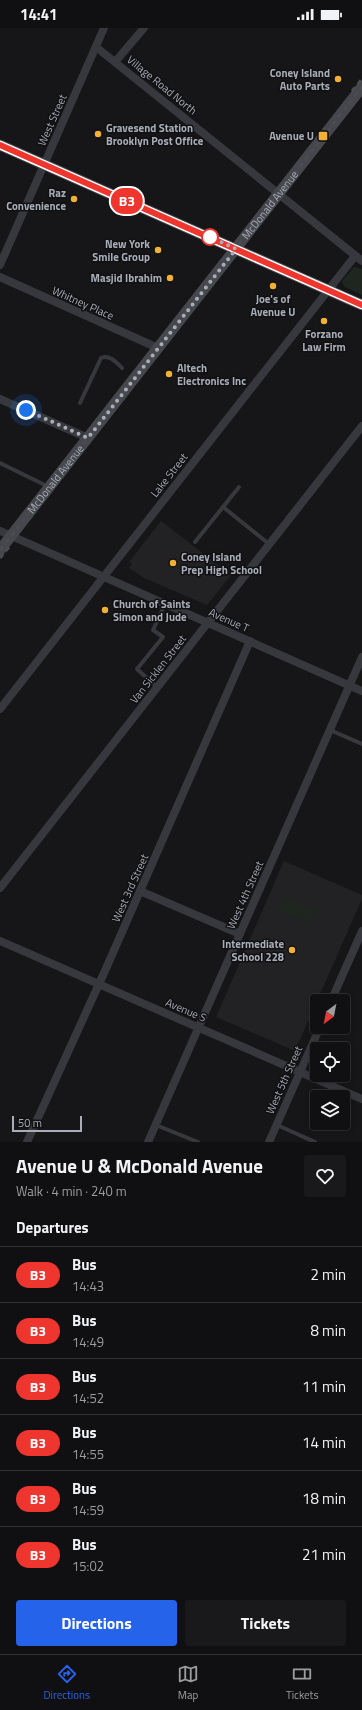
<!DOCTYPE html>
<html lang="en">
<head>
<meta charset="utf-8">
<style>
  :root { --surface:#101012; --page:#19191b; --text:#f1f3f6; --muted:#9c9d9f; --line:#303032; --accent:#2563eb }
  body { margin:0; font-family:"Titillium Web",sans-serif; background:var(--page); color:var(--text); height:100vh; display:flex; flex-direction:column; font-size:15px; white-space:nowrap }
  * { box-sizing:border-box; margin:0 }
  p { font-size:13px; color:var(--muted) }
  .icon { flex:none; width:22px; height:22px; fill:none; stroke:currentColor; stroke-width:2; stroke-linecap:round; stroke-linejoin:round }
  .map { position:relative; height:1114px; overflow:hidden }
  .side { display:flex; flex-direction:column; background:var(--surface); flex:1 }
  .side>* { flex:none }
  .badge { padding:0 8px; border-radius:13px; font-size:14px; line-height:26px }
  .needle { width:26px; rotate:212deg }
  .buttons { position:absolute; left:310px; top:966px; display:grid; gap:8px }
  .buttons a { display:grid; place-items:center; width:40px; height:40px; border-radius:4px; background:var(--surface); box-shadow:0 2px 6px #0003,0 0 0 1px var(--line); font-size:20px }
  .scale { position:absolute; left:12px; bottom:10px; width:70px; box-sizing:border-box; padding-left:4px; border:2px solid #a8adb8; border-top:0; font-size:11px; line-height:14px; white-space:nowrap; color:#a8adb8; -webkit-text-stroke:3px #111113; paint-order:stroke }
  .you { position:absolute; width:20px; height:20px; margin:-10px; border:3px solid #fff; border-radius:50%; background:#1a73e8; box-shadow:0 0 0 6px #1a73e833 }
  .map>.badge { position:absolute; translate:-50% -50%; box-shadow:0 0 0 2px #fff }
  h2 { padding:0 16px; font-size:15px; line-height:36px }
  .round { display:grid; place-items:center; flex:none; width:42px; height:42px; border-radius:4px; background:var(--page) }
  .head { display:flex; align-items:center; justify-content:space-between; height:68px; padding:0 16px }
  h1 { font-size:19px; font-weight:700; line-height:30px }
  .primary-button { display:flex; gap:8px; margin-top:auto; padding:8px 16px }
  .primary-button a { flex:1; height:46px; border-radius:4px; background:var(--accent); color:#fff; font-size:16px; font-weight:700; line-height:46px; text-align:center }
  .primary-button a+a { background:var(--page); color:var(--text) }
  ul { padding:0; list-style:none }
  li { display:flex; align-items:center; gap:12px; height:56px; padding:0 16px; border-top:1px solid var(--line) }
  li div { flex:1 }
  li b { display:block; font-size:15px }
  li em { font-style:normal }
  li .badge { min-width:44px; font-weight:700; text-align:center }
  .status { display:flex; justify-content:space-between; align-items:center; height:28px; padding:0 20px; background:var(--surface); direction:ltr }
  .status svg { height:11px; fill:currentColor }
  .tab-bar { display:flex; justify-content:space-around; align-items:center; height:56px; border-top:1px solid var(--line); background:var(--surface); font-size:11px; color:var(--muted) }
  .tab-bar a { display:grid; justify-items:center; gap:2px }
  .tab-bar .selected { color:var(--accent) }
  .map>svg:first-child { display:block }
</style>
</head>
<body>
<div class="status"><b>14:41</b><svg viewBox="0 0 49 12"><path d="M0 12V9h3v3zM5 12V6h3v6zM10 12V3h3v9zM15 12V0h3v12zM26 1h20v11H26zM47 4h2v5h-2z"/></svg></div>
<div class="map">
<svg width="362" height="1114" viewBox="0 0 362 1114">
  <rect width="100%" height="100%" fill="#161618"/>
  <g fill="#222225">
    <polygon points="161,493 231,547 207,577 144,550 129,540 132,536 129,534"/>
    <polygon points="284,833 362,867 362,871 295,1023 216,989"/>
  </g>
  <g fill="#1e261f">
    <polygon points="354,239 362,241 362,267 345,259 342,255 342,253"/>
    <polygon points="284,868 317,883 311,896 278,882"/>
  </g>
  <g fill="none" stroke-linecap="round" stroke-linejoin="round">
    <g stroke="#37383d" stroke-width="4">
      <path d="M80,375L101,330C109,326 116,334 122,340"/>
      <polyline points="0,435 49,459"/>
      <polyline points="223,479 269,516"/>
      <polyline points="195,514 239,459"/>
      <polyline points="157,659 137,641 163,609 153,602 165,576"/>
      <polyline points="330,702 362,716"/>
      <polyline points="156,1097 198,1114"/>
      <polyline points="277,1097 315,1114"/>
    </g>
    <g stroke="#37383d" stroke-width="8">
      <polyline points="96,19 362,233"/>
      <polyline points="115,34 144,0"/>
      <polyline points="0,237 104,0"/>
      <polyline points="0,249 158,320"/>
      <polyline points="0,371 88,410"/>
      <polyline points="0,503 362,663"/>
      <polyline points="0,681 355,228"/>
      <polyline points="0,860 362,398"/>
      <polyline points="140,863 240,906"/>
      <polyline points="0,913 362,1071"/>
      <polyline points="331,973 362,903"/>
      <polyline points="27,1114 104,945 250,613"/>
      <polyline points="148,1114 362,629"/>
      <polyline points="269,1114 320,999"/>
    </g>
    <g stroke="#45474d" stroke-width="11">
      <polyline points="0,117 362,277"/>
      <path id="s1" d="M0,522L362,59"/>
    </g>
    <g stroke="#4a4c52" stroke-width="3" stroke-dasharray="5 4" stroke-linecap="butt">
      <polyline points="352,63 362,51"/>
      <polyline points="0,522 362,59"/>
      <polyline points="0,530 10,518"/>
    </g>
  </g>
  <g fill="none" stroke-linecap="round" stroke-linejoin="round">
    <g stroke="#fff" stroke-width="9">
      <polyline id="line" points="0,117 362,277"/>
    </g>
    <use href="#line" stroke="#ee352e" stroke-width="6"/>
    <polyline stroke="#a8adb8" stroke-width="4" stroke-dasharray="0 7.2" points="26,382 88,410 236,221 210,209"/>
  </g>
  <g fill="#f2b134" stroke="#111113" stroke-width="1.5">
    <circle cx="338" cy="51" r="4"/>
    <circle cx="98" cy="106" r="4"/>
    <rect x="318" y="103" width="10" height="10" rx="2"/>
    <circle cx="74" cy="171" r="4"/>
    <circle cx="158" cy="222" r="4"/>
    <circle cx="170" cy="250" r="4"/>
    <circle cx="273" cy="258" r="4"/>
    <circle cx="324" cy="293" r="4"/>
    <circle cx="169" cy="346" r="4"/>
    <circle cx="173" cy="535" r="4"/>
    <circle cx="105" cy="582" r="4"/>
    <circle cx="292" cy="922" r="4"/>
  </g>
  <circle fill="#fff" stroke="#ee352e" stroke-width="2" cx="210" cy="209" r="8"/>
  <g text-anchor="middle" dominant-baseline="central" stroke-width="3" stroke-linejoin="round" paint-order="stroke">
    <g font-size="11" font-weight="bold" fill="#a8adb8" stroke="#111113" text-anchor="end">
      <text x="330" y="45">Coney Island<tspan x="330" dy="13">Auto Parts</tspan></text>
      <text x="106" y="100" text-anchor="start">Gravesend Station<tspan x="106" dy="13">Brooklyn Post Office</tspan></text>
      <text x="314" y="108">Avenue U</text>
      <text x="66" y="165">Raz<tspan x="66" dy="13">Convenience</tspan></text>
      <text x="150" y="216">New York<tspan x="150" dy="13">Smile Group</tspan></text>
      <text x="162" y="250">Masjid Ibrahim</text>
      <text x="273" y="271" text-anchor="middle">Joe's of<tspan x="273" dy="13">Avenue U</tspan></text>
      <text x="324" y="306" text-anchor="middle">Forzano<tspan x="324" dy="13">Law Firm</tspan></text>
      <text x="177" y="340" text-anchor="start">Altech<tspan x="177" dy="13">Electronics Inc</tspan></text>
      <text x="181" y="529" text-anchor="start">Coney Island<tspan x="181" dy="13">Prep High School</tspan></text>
      <text x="113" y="576" text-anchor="start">Church of Saints<tspan x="113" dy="13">Simon and Jude</tspan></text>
      <text x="284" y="916">Intermediate<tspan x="284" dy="13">School 228</tspan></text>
    </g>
    <g font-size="11" fill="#a8adb8" stroke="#111113">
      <text transform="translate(162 57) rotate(39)">Village Road North</text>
      <text transform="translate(52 92) rotate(-66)">West Street</text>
      <text stroke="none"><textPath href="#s1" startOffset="438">McDonald Avenue</textPath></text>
      <text transform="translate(83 275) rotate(24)">Whitney Place</text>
      <text transform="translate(169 447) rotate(-52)">Lake Street</text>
      <text stroke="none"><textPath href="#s1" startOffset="90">McDonald Avenue</textPath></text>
      <text transform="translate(229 592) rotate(24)">Avenue T</text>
      <text transform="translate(158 641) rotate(-52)">Van Sicklen Street</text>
      <text transform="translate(130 860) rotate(-66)">West 3rd Street</text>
      <text transform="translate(245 867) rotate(-66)">West 4th Street</text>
      <text transform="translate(186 982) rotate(23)">Avenue S</text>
      <text transform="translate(284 1052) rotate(-66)">West 5th Street</text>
    </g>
  </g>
</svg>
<div class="buttons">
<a><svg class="needle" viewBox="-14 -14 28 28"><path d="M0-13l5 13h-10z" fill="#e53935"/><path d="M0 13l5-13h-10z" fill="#9c9d9f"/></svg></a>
<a><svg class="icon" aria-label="locate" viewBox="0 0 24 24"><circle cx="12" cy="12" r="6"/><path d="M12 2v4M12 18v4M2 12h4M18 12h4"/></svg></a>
<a><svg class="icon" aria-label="layers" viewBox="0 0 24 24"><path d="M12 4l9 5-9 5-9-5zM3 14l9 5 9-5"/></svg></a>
</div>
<div class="scale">50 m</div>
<div class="you" style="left:26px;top:382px"></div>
<b class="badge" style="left:127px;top:173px;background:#ee352e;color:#fff">B3</b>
</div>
<section class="side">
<div class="head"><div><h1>Avenue U &amp; McDonald Avenue</h1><p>Walk · 4 min · 240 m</p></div><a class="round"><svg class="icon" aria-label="heart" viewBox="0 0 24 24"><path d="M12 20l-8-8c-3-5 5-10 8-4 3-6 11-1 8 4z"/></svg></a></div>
<h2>Departures</h2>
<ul>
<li><span class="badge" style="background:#ee352e;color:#fff">B3</span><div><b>Bus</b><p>14:43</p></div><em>2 min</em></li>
<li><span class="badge" style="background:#ee352e;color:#fff">B3</span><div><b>Bus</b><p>14:49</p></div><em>8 min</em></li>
<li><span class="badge" style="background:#ee352e;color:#fff">B3</span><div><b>Bus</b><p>14:52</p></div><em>11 min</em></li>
<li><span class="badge" style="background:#ee352e;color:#fff">B3</span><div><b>Bus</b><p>14:55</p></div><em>14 min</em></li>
<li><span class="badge" style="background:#ee352e;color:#fff">B3</span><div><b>Bus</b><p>14:59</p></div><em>18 min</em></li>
<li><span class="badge" style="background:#ee352e;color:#fff">B3</span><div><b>Bus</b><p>15:02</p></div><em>21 min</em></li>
</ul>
<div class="primary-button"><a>Directions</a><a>Tickets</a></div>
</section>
<nav class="tab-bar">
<a class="selected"><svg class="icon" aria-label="directions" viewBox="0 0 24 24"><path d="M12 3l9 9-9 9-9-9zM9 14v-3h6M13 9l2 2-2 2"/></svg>Directions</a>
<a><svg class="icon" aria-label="map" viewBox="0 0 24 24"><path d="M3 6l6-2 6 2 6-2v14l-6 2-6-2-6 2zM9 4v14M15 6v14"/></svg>Map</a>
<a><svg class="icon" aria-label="tickets" viewBox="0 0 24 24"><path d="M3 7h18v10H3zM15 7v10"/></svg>Tickets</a>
</nav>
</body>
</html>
